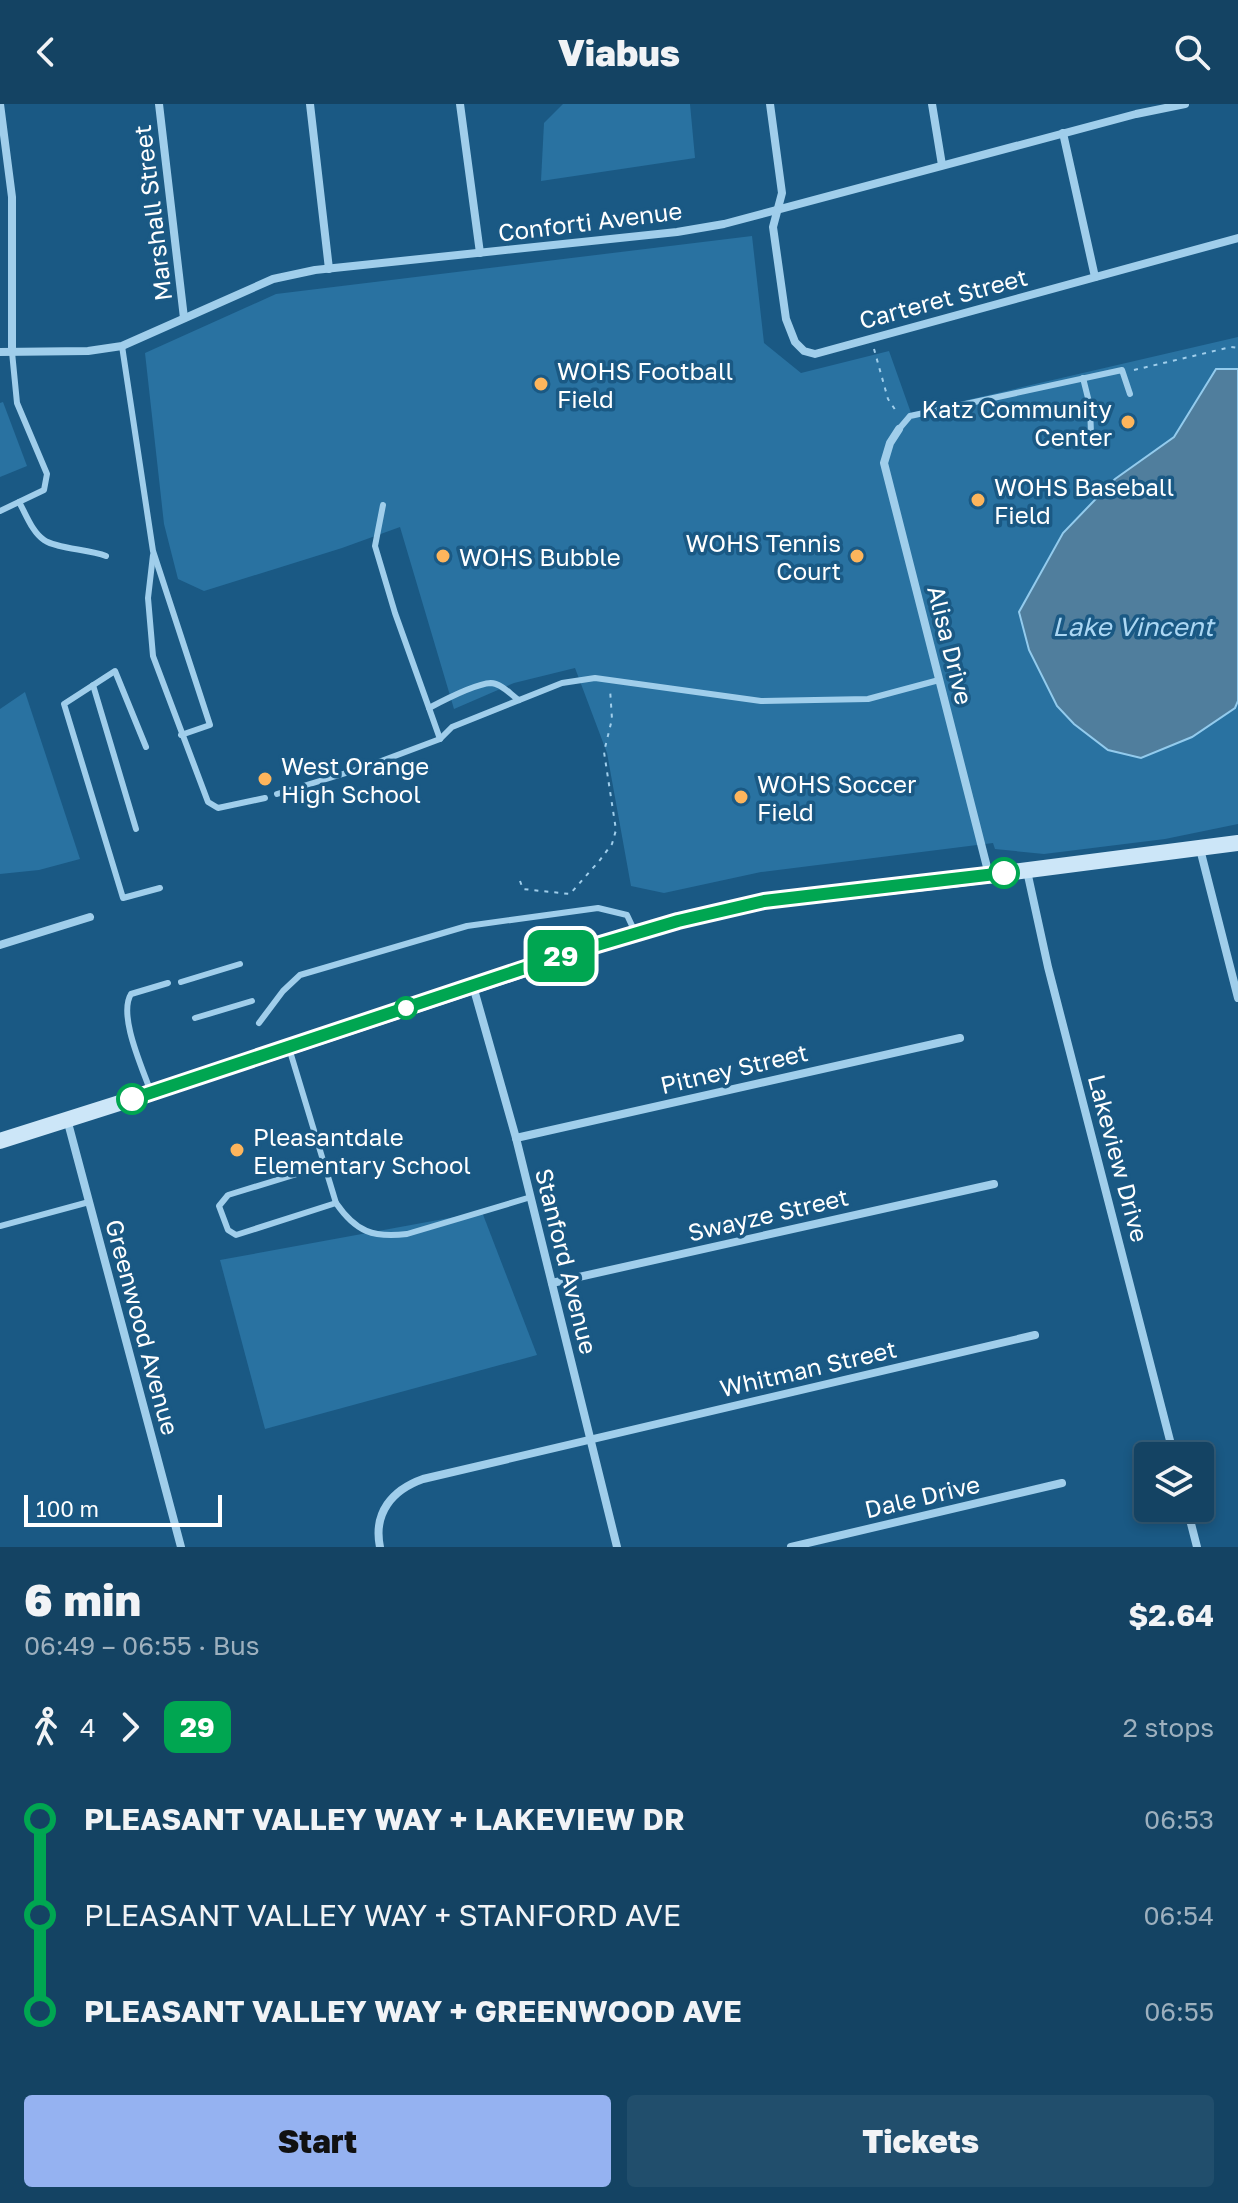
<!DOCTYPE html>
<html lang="en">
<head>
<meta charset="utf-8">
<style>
  :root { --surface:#144363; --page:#214e6c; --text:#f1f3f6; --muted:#9db0be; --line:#335c78; --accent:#95b2f1 }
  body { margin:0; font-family:"Golos Text",sans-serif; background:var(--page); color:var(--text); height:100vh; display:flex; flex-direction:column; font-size:30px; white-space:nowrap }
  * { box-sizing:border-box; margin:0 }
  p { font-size:26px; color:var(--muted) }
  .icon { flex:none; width:44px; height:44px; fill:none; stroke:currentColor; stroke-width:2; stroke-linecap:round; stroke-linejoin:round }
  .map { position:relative; height:1443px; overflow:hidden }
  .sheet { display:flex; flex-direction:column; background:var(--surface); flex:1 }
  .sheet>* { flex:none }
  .badge { padding:0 16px; border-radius:12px; font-size:28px; line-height:52px }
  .fabs { position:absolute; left:1134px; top:1338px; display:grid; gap:16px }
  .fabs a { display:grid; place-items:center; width:80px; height:80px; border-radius:8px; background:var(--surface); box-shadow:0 4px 12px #0003,0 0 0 2px var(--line); font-size:40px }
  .scale { position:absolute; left:24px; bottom:20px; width:198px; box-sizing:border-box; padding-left:8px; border:4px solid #fff; border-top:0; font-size:22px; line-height:28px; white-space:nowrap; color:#fff; -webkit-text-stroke:6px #1a5984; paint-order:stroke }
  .map>.badge { position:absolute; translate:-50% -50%; box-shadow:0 0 0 4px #fff }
  .legs { display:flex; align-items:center; gap:12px; height:88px; padding:0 24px; font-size:26px }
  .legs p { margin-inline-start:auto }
  .overview { display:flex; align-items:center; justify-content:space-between; height:136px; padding:0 24px }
  h1 { font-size:44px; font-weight:800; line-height:60px }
  .cta { display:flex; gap:16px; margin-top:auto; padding:16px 24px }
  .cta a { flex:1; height:92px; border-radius:8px; background:var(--accent); color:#111; font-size:32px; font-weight:800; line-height:92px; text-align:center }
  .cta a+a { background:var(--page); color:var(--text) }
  ul { padding:0 24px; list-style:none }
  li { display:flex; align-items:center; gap:28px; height:96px; font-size:30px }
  li i { display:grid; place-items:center; width:12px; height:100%; margin:0 10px; background:currentColor }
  li i::after { content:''; width:20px; height:20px; margin:-10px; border:6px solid; border-radius:50%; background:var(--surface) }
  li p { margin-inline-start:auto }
  li:first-child i { background:linear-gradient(#0000 50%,currentColor 0) }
  li:last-child i { background:linear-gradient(currentColor 50%,#0000 0) }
  header { display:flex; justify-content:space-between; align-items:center; height:104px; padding:0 24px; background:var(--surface); font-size:36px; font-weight:800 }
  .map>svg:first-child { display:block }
</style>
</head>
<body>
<header><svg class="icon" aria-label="back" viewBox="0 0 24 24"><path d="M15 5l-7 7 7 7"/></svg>Viabus<svg class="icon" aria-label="search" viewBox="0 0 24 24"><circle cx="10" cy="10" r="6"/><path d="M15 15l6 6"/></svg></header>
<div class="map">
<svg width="1238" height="1443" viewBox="0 0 1238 1443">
  <rect width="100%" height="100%" fill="#1a5984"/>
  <g fill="#2972a1">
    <polygon points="563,0 690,0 695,54 541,77 544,19"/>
    <polygon points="752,132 764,239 801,269 889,247 911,309 1238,233 1238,720 1165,735 1044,750 995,745 993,739 761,768 664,789 631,782 607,649 575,564 514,579 454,605 400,423 342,444 204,487 178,475 164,420 145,249 276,190"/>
    <polygon points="3,298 27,362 0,373 0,299"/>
    <polygon points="25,588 80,755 39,766 0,770 0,605"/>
    <polygon points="482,1108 537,1251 265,1325 220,1156"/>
  </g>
  <polygon fill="#507e9d" stroke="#93cbed" stroke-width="2" points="1216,265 1238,265 1238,597 1235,604 1192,633 1141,654 1108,646 1074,620 1057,602 1029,546 1019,508 1063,429 1115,375 1174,333"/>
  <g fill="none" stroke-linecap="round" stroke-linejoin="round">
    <g stroke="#a0ceeb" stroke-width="2" stroke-dasharray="4 6" stroke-linecap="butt">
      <polyline points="874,245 888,295 898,310"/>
      <polyline points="1134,266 1231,243 1238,244"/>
      <polyline points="520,777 523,785 570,790 600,756 612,740 616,726 604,648 612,615 610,585"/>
    </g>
    <g stroke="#a0ceeb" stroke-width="6">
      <polyline points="122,242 153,447 210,621 181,631"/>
      <polyline points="1083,274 1090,302 1091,330"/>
      <polyline points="899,325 910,312 1122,266 1130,290"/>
      <path d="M19,398C26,410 32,428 44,436C57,445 89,445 106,452"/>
      <path d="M383,401L375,442L395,509L429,604C444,596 474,580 491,579C501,579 511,591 519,596"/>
      <polyline points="0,407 44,386 47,370 17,299 12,248"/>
      <polyline points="153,451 148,494 153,552 208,698 218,704 265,694"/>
      <polyline points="93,581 136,725"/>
      <polyline points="429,604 440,635"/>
      <polyline points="146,643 115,567 64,600 123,794 160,784"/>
      <polyline points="376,659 440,635 452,623 562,579 595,574 761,597 868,595 939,576"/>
      <polyline points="277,690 369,662"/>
      <polyline points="181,878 240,860"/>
      <polyline points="195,914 252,897"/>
      <polyline points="259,919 283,887 300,871 467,822 598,804 627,811 635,828"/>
      <path d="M289,944L336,1099C356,1128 373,1134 407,1130L531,1093"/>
      <path d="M150,986C142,963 118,911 131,890L168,879"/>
      <polyline points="323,1062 228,1091 219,1102 228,1126 236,1131 336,1099"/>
      <polyline points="0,1122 89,1098"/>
    </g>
    <g stroke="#a0ceeb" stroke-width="8">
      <polyline points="0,0 12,93 12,248"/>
      <polyline points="159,0 184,214"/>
      <polyline points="310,0 329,165"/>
      <polyline points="460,0 480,149"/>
      <polyline points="770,0 782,89 773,123 786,215 795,238 804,247 815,250 1238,134"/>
      <polyline points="932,0 942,61"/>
      <polyline points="1063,29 1095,173"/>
      <polyline points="0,248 88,247 122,242 273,175 315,166 677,128 724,120 1136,10 1185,0"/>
      <polyline points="899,325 890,339 884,359 989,771"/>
      <polyline points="1200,745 1238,894"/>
      <polyline points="1027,767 1048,863 1174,1352"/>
      <polyline points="0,841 90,813"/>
      <polyline points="473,882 516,1034 617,1443"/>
      <polyline points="67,1015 181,1443"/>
      <polyline points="516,1034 960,934"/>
      <polyline points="552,1179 994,1080"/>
      <polyline points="1187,1404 1197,1443"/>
      <path d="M380,1443C373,1409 392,1386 423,1375L1035,1231"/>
      <polyline points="791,1443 1062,1379"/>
    </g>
    <polyline stroke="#cce6f8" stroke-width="16" points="0,1037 151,989 606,838 678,817 764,797 959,775 1238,739"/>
  </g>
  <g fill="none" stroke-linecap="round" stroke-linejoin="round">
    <g stroke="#fff" stroke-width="18">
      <polyline id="line-1" points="132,995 570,849 678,817 764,797 1004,769"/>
    </g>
    <use href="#line-1" stroke="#00a651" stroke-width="12"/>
  </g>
  <g fill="#fdb55c" stroke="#1a5984" stroke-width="3">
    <circle cx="541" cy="280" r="8"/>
    <circle cx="1128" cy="318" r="8"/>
    <circle cx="978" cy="396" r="8"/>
    <circle cx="443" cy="452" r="8"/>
    <circle cx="857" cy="452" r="8"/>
    <circle cx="265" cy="675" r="8"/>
    <circle cx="741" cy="693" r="8"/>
    <circle cx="237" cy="1046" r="8"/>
  </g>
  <g fill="#fff" stroke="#00a651" stroke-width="4">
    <circle cx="1004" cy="769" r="14"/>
    <circle cx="406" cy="904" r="10"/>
    <circle cx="132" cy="995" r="14"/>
  </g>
  <g text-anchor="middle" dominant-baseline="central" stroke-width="7" stroke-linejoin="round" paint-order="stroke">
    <g font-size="24" fill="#fff" stroke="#1a5984">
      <text transform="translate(152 109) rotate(-97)">Marshall Street</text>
      <text transform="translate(590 117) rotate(-7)">Conforti Avenue</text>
      <text transform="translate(943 194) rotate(-15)">Carteret Street</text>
      <text transform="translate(951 541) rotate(76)">Alisa Drive</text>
      <text transform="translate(734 964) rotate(-13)">Pitney Street</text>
      <text transform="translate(1119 1054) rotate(75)">Lakeview Drive</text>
      <text transform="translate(768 1110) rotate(-13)">Swayze Street</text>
      <text transform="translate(567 1157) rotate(76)">Stanford Avenue</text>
      <text transform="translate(143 1223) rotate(75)">Greenwood Avenue</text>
      <text transform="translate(808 1264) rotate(-13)">Whitman Street</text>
      <text transform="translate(922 1392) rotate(-13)">Dale Drive</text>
    </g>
    <g font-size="24" fill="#fff" stroke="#1a5984" text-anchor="start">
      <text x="557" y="266">WOHS Football<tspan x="557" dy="28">Field</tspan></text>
      <text x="1112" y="304" text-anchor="end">Katz Community<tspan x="1112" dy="28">Center</tspan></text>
      <text x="994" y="382">WOHS Baseball<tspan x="994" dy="28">Field</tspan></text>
      <text x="841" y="438" text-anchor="end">WOHS Tennis<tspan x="841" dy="28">Court</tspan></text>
      <text x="459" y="452">WOHS Bubble</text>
      <text x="281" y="661">West Orange<tspan x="281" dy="28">High School</tspan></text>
      <text x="757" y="679">WOHS Soccer<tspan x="757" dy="28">Field</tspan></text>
      <text x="253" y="1032">Pleasantdale<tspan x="253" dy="28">Elementary School</tspan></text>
    </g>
    <g font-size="26" font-style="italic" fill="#abd7f3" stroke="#1a5984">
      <text x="1133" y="522">Lake Vincent</text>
    </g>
  </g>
</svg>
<div class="fabs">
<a><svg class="icon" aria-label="layers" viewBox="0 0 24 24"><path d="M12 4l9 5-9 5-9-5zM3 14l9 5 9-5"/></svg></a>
</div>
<div class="scale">100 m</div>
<b class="badge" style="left:561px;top:852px;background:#00a651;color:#fff">29</b>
</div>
<section class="sheet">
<div class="overview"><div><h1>6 min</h1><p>06:49 – 06:55 · Bus</p></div><b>$2.64</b></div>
<div class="legs"><svg class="icon" aria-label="walk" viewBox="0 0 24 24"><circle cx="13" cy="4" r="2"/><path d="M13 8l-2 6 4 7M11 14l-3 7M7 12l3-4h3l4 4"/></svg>4<svg class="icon" aria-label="forward" viewBox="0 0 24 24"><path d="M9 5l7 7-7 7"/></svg><b class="badge" style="background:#00a651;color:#fff">29</b><p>2 stops</p></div>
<ul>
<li><i style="color:#00a651"></i><b>PLEASANT VALLEY WAY + LAKEVIEW DR</b><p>06:53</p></li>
<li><i style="color:#00a651"></i><span>PLEASANT VALLEY WAY + STANFORD AVE</span><p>06:54</p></li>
<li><i style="color:#00a651"></i><b>PLEASANT VALLEY WAY + GREENWOOD AVE</b><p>06:55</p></li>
</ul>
<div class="cta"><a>Start</a><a>Tickets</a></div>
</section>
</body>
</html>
